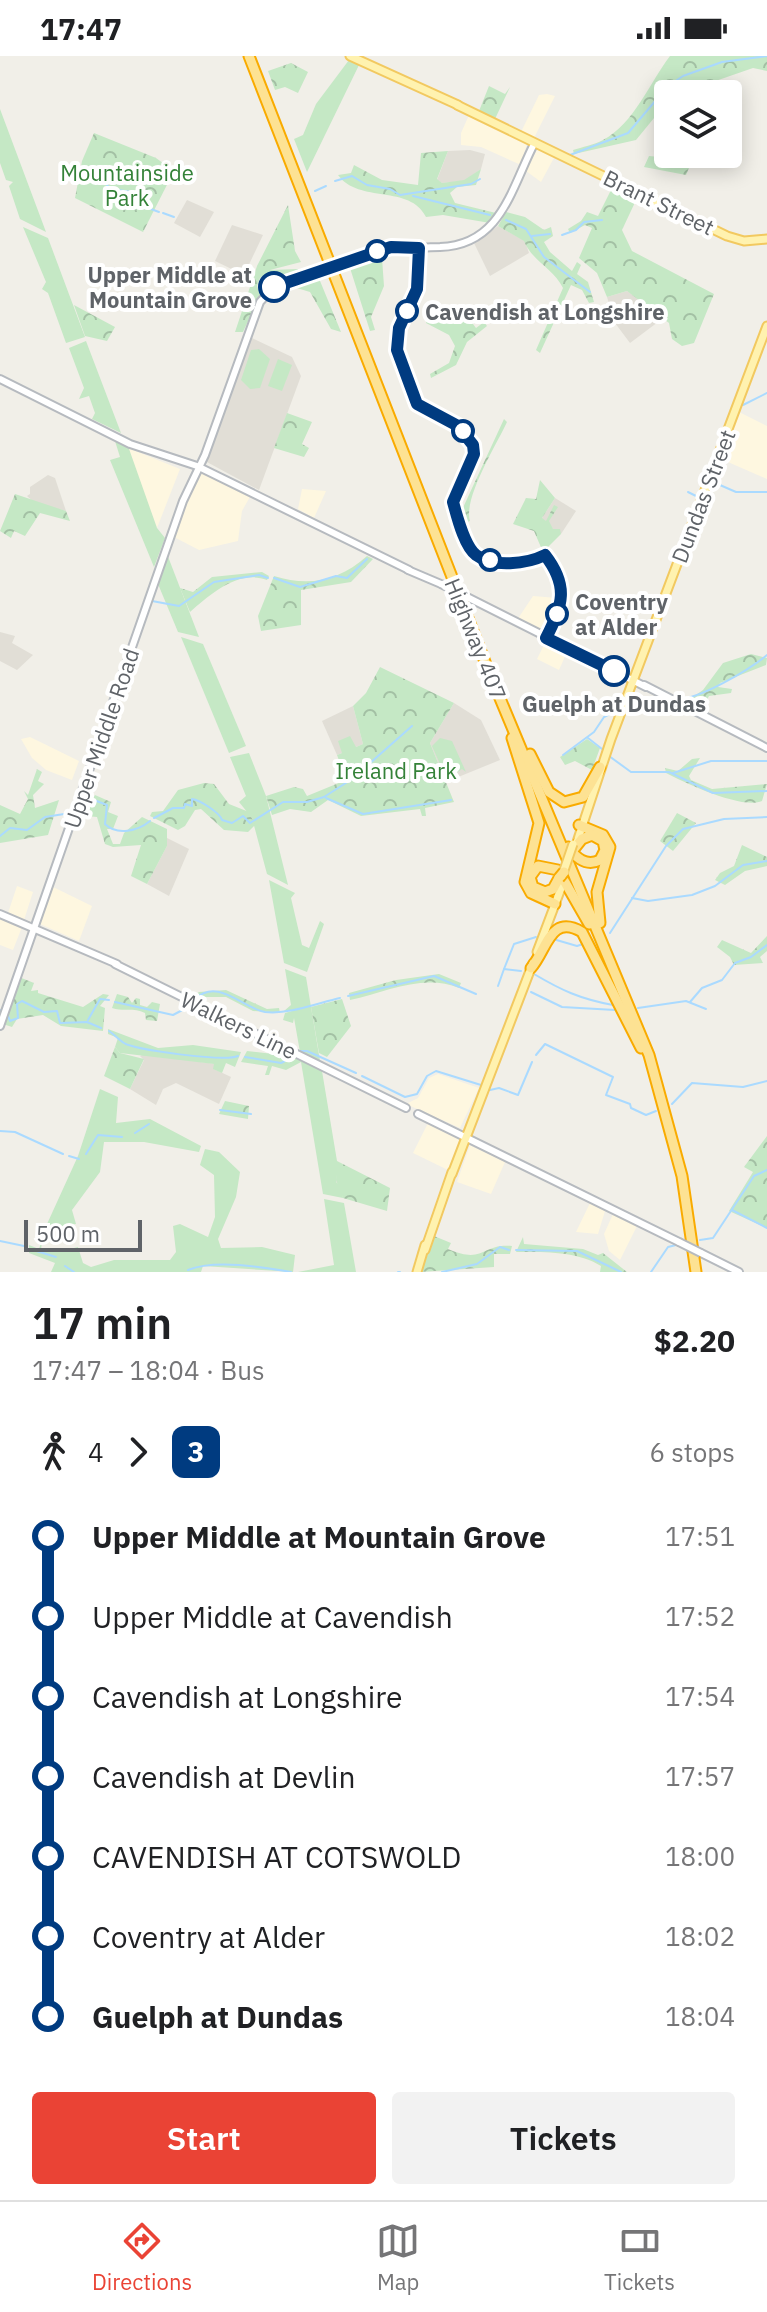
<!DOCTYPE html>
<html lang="en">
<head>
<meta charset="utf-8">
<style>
  :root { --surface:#fff; --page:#f2f2f2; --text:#202124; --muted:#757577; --line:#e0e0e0; --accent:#ea4335 }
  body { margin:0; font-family:"IBM Plex Sans",sans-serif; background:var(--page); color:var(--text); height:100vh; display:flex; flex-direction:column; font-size:30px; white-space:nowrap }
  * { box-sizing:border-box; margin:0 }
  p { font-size:26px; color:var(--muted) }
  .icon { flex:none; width:44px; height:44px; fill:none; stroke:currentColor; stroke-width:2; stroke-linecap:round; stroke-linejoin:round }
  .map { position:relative; height:1216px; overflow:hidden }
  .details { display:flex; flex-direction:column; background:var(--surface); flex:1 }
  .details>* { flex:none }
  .badge { padding:0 16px; border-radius:12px; font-size:28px; line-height:52px }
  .tools { position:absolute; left:654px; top:24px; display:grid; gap:16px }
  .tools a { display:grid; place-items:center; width:88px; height:88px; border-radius:8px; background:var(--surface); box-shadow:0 4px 20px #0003; font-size:40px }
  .scale { position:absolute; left:24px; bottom:20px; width:118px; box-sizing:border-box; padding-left:8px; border:4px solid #5f6368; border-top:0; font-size:22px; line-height:28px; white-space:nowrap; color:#5f6368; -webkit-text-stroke:6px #fff; paint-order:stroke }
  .map>.badge { position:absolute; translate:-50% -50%; box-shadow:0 0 0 4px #fff }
  .legs { display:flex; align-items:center; gap:12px; height:88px; padding:0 32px; font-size:26px }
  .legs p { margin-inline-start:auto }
  .summary { display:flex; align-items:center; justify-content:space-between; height:136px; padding:0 32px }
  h1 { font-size:44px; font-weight:600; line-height:60px }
  .button { display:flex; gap:16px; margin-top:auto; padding:16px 32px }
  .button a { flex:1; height:92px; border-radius:8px; background:var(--accent); color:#fff; font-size:32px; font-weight:600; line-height:92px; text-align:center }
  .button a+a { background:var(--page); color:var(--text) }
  ul { padding:0 32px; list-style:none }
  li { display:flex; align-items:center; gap:28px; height:80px; font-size:30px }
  li i { display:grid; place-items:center; width:12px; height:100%; margin:0 10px; background:currentColor }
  li i::after { content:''; width:20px; height:20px; margin:-10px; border:6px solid; border-radius:50%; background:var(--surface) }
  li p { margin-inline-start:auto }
  li:first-child i { background:linear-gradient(#0000 50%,currentColor 0) }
  li:last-child i { background:linear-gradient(currentColor 50%,#0000 0) }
  .status { display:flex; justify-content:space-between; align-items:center; height:56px; padding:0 40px; background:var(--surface); direction:ltr }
  .status svg { height:22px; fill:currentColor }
  .dock { display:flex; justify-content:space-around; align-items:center; height:112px; border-top:2px solid var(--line); background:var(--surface); font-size:22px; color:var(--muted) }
  .dock a { display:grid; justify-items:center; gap:4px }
  .dock .current { color:var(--accent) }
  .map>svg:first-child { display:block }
</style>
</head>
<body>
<div class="status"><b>17:47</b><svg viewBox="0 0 49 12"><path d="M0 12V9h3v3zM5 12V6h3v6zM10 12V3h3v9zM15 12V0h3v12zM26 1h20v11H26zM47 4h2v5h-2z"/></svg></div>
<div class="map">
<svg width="767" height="1216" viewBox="0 0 767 1216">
  <defs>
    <pattern id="forest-crowns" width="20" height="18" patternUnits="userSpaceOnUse" patternTransform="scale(2)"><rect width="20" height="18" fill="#c5e8c5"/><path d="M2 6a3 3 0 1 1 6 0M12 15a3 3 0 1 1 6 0" fill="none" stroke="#a3c0a4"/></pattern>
  </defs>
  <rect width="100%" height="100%" fill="#f1efe8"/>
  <g fill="#fef7e0">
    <polygon points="547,38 555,40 534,82 521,76 539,39"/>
    <polygon points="469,59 527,87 521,109 481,91 461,89 461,77"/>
    <polygon points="538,92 555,100 541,126 526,115"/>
    <polygon points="739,356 767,370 767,423 721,403"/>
    <polygon points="128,392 180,413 157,472 127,394"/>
    <polygon points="204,416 251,439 242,455 238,485 199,494 174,481 188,440 198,418"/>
    <polygon points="302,433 326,435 314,462 298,453"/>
    <polygon points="533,540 557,542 546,578 517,564"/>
    <polygon points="546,585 567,596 559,614 537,603"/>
    <polygon points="30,681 79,705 72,724 46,714 32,702 21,683"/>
    <polygon points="17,830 33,836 24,864 8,857"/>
    <polygon points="51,830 92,850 79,885 40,868"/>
    <polygon points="0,862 22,871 13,894 0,889"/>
    <polygon points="438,1018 479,1032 460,1072 406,1048 418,1042 429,1022"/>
    <polygon points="428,1067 460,1083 448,1114 413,1097"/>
    <polygon points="470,1089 505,1106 491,1138 457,1126"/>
    <polygon points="590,1147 605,1155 598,1178 576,1176"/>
    <polygon points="613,1158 637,1170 620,1204 609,1195 604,1178"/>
  </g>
  <g fill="#e1ded6">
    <polygon points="470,94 485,98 481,113 464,125 442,127 437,124 448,95"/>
    <polygon points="187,144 214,156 200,181 174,167"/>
    <polygon points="232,169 263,179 244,219 215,205"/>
    <polygon points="498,170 525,185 529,197 490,220 474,187"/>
    <polygon points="627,235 658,255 662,263 630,287 615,267 607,241"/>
    <polygon points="252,282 292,301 301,320 259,434 205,405"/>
    <polygon points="48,419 55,422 66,455 35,447 27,440 30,438 30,431"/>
    <polygon points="555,442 576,455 561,478 540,465"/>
    <polygon points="0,576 15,580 12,587 33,599 17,614 0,605"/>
    <polygon points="454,647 481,664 500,704 446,726 430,687"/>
    <polygon points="353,650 363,688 337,699 322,665"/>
    <polygon points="165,781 189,793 169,840 147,828 167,790"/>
    <polygon points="144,998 215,1008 214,1013 231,1021 219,1048 176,1027 163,1033 156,1049 130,1033 144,1004 140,1000"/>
  </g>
  <g fill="#c5e8c5">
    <polygon points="349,4 359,9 307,116 294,83 303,79 316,48"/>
    <polygon points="0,53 46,176 20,163 9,130 13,126 6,124 0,107"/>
    <polygon points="23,171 48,182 85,281 66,287 48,237 42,233 46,226"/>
    <polygon points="86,285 121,377 92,363 95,357 89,340 79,343 84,332 69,292"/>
    <polygon points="259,293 270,303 260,332 250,333 241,324 251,294"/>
    <polygon points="278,303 292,309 282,335 268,330"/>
    <polygon points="115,385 128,390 157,472 165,482 154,511 110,404 120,401"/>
    <polygon points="167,498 199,581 178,576 158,528"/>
    <polygon points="181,581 203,588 246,690 229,697"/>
    <polygon points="440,682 452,685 466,716 462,713 452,720 444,717 432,690"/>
    <polygon points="249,697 266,740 288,829 267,818 252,762 239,746 246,740 230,701"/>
    <polygon points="269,824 295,837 291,842 302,889 309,892 320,865 324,868 307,916 284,907"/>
    <polygon points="285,913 306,921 320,1005 300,996 294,962 293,967 283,964 285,957 292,955 284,955 291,949"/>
    <polygon points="108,973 158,992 193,989 241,996 235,1011 226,1007 222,1017 213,1013 214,1008 120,997 115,991 118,982 108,978"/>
    <polygon points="247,995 291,1000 322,1015 338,1111 336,1126 341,1130 343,1142 323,1138 301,1006 286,1014 272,1010 269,1019 265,1019 268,1010 241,1006"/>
    <polygon points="100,1033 118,1041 116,1067 150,1063 201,1090 199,1096 144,1086 104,1086 100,1116 72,1154 76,1168 49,1172 46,1181 42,1179 78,1100"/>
    <polygon points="205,1093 219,1096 240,1116 236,1141 218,1183 221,1192 262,1191 295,1199 293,1216 203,1210 201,1216 51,1216 55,1207 29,1197 29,1189 39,1193 42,1184 41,1195 58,1196 78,1191 83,1207 91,1211 114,1204 170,1204 176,1196 173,1170 180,1168 208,1181 215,1161 214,1119 200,1109"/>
    <polygon points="324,1143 344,1147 356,1216 298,1216 334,1209"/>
  </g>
  <g fill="url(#forest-crowns)">
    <path d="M670,0H767V15L753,12L678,38H668V45L636,84L574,98L573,94C582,91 594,89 603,84C634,68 650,26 670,0Z"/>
    <polygon points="291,7 308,16 298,37 285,31 275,34 268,15"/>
    <polygon points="489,30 505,38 510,31 495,63 479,55"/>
    <polygon points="94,77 156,102 174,115 143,176 75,142 82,105"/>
    <polygon points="668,86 668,98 676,98 681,111 689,112 686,119 644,111 649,100 660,101"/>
    <path d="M448,95L437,123L442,127L464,124L481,113L476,129L457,131L450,137L455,147L496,157L490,167L443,159L426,161C410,128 359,148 338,119L351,117L354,109L382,124L418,129L421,97Z"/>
    <polygon points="614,128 638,140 622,174 632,195 714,238 694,287 682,290 672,283 669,267 627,235 607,241 597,217 579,202 592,172 585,169 570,177 568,173 581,165 587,156 598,160"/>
    <polygon points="288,149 295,195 301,206 270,214 298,213 298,216 275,225 266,218 260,222 257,230 260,239 243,276 235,276 257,210"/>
    <path d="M506,156L525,161L544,174L551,171L553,180L544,186L550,196L572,215L577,206L581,209L577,218L588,226L594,246L589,247L582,234L571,229L540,297L536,294L563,232C554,213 532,205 524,185L498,170Z"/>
    <polygon points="382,202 384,230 371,261 375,274 370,275 350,212"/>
    <polygon points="318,220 341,276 331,273 310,236 290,230"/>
    <polygon points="74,249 115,271 107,285 85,280"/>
    <polygon points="444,251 461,252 476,272 484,266 487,270 467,286 456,309 431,322 430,318 449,307 455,290 449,279 426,267 429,260 438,265"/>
    <polygon points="287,357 312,366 302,388 309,392 304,401 274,392"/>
    <path d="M504,363L507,366C497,388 463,442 470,465L465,467L461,456Z"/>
    <polygon points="540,424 555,442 542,462 546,465 554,449 558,451 549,465 553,473 560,473 561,478 543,496 534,475 513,468 526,442 536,443"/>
    <polygon points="15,438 66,455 70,465 40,457 25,480 14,475 11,482 0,475"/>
    <path d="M367,500L373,503L351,526L301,534V569L261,575L258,560L274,520C309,531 339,525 367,500Z"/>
    <path d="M262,516L269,520L267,524C238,513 210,539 190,556L180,532L193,536L212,521Z"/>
    <polygon points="751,598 767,602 766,609 720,627 718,631 732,633 731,637 709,640 701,655 684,647 703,634 723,607"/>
    <polygon points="380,611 454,647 430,687 454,746 425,752 426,760 422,760 420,753 361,760 328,744 311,756 290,753 272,759 266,740 294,731 303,733 307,740 346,724 337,699 342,697 338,685 350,680 356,691 363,688 353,650 366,637"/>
    <polygon points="587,683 600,692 592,714 575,705 565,709 560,701"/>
    <path d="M700,702L689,720L691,724L712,733L767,728L762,745C743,754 685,727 666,717L665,712L678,715L692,703Z"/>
    <polygon points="37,713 42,716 38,725 44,728 33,739 35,752 59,744 48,779 0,787 0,749 20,758 28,743 24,735 28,739"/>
    <polygon points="204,727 214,728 229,748 249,756 255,769 248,776 224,774 201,753 195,754 185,770 178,774 150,760 152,756 163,755 178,734"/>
    <polygon points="95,739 111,746 108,756 118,760 113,773 107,773 113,788 120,788 124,777 142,761 167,773 167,790 147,828 131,820 141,789 113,791 105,788 97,761 76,759 81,745 90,747"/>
    <polygon points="677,757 696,767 673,795 660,785"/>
    <polygon points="742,789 767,801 767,810 745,815 725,829 715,824 720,817 734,810"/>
    <polygon points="767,880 767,895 760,901 763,907 734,909 730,901 717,891 722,884 751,897"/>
    <path d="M439,918L461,927L459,932C424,917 386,936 350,944L349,937L396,924Z"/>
    <polygon points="19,921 34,927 31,935 38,934 38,937 83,951 103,938 109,939 100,950 105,952 103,975 61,970 43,959 17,963 12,971 3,968"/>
    <polygon points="226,934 267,953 279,952 280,957 253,955 226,941 192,941 199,936"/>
    <path d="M117,938L128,941L132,947L136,942L140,943V949L147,951L152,946L160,948L157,965L146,964L145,957C133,951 124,956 112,952Z"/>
    <polygon points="342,943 351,970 327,1001 319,997 311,951"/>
    <polygon points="115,991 120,997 144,1003 130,1033 104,1020"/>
    <polygon points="225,1045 249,1050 248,1063 219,1058"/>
    <polygon points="767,1080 767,1172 729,1155 753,1116 744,1111"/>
    <polygon points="337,1105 390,1132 387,1155 343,1142 336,1124"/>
    <path d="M434,1180L451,1187L448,1193C485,1209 481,1187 512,1190L510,1198H494V1211L420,1216Z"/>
    <path d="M523,1181L524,1188L583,1193L598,1199L603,1197L627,1216H600L601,1210C577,1195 544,1196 516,1196Z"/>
  </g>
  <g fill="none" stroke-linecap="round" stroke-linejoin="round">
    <g stroke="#aadaff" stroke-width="2">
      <polyline points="570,99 628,77 668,30 683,20 722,6 767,0"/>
      <polyline points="81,116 85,122 102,122 110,133 132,136 140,149 159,156"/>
      <polyline points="335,125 352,120 367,129 390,133 400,139 471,128 480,123"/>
      <polyline points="315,135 326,130"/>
      <polyline points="413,140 490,159"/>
      <polyline points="163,157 174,161"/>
      <polyline points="506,164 526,173 544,201 590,236"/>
      <polyline points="562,179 576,174 584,166 602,164"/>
      <polyline points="532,180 550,178"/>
      <polyline points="743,349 767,337"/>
      <polyline points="713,426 736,436 767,436"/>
      <polyline points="688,436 698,441"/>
      <polyline points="274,522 300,531 336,520 347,522 367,503"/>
      <polyline points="152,545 179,550 214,526 259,519 268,522"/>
      <path d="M677,643C699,644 750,613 767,599"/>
      <polyline points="628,648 639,649 656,642"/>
      <polyline points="588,682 602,693"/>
      <polyline points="563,699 594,676 604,661 614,656"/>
      <polyline points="609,700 631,716 669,716 713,737 767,735"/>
      <polyline points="673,717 711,705 767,705"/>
      <polyline points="326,742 363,758 451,744"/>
      <path d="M81,751L94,744L107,749L105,768C117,780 138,775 150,765"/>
      <path d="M154,762L173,752H184L185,748L192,750V743C200,744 220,757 222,764L232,767L243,760L250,767L283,746H307L324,741L352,723L412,670"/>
      <polyline points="0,780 10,772 27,774 45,761 64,758"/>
      <polyline points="632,842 648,845 692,839 715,830 743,809 767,805"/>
      <polyline points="610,877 666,790 683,773 724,763 767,761"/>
      <polyline points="553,883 577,890 583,888"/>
      <polyline points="504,913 514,888 536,881"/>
      <path d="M534,918C561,934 580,943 613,949"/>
      <polyline points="498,930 504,913 521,915"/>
      <polyline points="531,936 562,951 615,954"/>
      <polyline points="348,940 434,920 476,938"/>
      <path d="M195,943C218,921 242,952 265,956C288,959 318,947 340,942"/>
      <polyline points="115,946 173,959 190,950"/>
      <polyline points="690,946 702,932 722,924 735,907 751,901 767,889"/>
      <polyline points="638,952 686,945 706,953"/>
      <polyline points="0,954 0,955"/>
      <polyline points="7,957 10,965 18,962 17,948 22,945 44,956 57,955 60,967 87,966 101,972"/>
      <polyline points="88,964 100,943 109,944"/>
      <path d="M109,975C115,979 119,984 124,987C134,994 225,1006 238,1000"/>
      <polyline points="300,995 307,995 356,1017"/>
      <polyline points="536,999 545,988 613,1021 606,1039 630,1048 631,1052 646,1059 656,1055"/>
      <polyline points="245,1001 281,1007 293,1001"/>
      <polyline points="362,1020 405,1041 417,1038 427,1020 436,1015 481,1029"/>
      <polyline points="490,1034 499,1032 518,1039 532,1006"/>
      <polyline points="672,1048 692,1027 743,1031 767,1025"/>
      <polyline points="220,1054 251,1058"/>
      <polyline points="0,1075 15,1076 63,1098"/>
      <polyline points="135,1077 149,1068"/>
      <polyline points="86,1098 98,1079 122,1081"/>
      <polyline points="69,1100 79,1103"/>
      <polyline points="732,1154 767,1172"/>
      <polyline points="700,1184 713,1182 754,1120 767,1114"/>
      <polyline points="0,1185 24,1190"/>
      <polyline points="30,1193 56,1201"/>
      <polyline points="516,1194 577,1195 621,1216"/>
      <polyline points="65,1210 74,1216"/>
      <path d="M188,1214C214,1203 263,1211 291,1216"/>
      <polyline points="398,1216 400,1216"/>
      <polyline points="442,1216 477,1208 500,1191 509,1194"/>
      <polyline points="651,1216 668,1191 680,1188"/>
    </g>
    <g stroke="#b6babf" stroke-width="10">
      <g id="secondary">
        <path d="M409,190C419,193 429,191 440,191C501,189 511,133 534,88"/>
        <polyline points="337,208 391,191 411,189"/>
        <polyline points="0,323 130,388 197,410 409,514"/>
        <polyline points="408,514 441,528"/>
        <polyline points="467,541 646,631"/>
        <polyline points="644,629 767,692"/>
        <polyline points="0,858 117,908"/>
        <polyline points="115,908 406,1052"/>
        <polyline points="0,970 183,445 205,399 260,246 274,231 320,214"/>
        <polyline points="418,1058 679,1186"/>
        <polyline points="701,1197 739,1216"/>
      </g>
    </g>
    <g stroke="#f2c960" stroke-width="11">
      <g id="primary">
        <polyline points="350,0 458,49"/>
        <polyline points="457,49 727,180 744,185 767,183"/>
        <polyline points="577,786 611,683 767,270"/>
        <polyline points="537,896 563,827"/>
        <polyline points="452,1118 533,907"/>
        <polyline points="425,1194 452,1116"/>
        <polyline points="417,1216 425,1189"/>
      </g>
    </g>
    <g stroke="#f9ab00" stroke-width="13">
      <g id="highway">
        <polyline points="249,0 489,616 649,999 682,1120 696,1216"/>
        <polyline points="512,682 539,767 525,826 531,837 555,848"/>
        <polyline points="530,698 549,736 564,746 583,741 600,711"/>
        <polyline points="579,769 603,779 610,791 597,836 600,867"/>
        <path d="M568,791C576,802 586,811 600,804L605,794L603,785L592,779L582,783L574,793"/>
        <polyline points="559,822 553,833 545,836 533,831 530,821 538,810 558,814 589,868"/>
        <path d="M531,912C547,894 550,857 582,876L641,992"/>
      </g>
    </g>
    <use href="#secondary" stroke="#fff" stroke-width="6"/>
    <use href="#primary" stroke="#fff2af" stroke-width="7"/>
    <use href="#highway" stroke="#fde293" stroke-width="9"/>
    <g stroke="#b6babf" stroke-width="10" stroke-linecap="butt">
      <g id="secondary-bridge">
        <polyline points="320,214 337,208"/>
        <polyline points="441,528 467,541"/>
        <polyline points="679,1186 701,1197"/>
      </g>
    </g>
    <g stroke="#f2c960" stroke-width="11" stroke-linecap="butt">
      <polyline id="primary-bridge" points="562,820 573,788"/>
    </g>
    <g stroke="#f9ab00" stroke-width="13" stroke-linecap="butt">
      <polyline id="highway-bridge" points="559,822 564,816"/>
    </g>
    <use href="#secondary-bridge" stroke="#fff" stroke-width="6"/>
    <use href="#primary-bridge" stroke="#fff2af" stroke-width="7"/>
    <use href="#highway-bridge" stroke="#fde293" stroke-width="9"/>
  </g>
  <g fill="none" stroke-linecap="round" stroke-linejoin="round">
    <g stroke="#fff" stroke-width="18">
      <path id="line-1" d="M274,231L391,191L419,192L417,233L399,272L397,294L417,348L458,370L473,389L474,398L453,446C457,460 464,490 476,499C493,512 527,508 545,499C569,530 563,549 546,582L614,615"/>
    </g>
    <use href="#line-1" stroke="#003b80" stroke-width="12"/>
  </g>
  <g fill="#fff" stroke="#003b80" stroke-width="4">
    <circle cx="377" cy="195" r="10"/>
    <circle cx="274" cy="231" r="14"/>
    <circle cx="407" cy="255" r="10"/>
    <circle cx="463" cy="375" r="10"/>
    <circle cx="490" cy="504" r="10"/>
    <circle cx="557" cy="558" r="10"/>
    <circle cx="614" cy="615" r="14"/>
  </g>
  <g text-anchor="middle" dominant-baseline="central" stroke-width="8" stroke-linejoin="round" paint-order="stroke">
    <g font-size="22" fill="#348238" stroke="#fff">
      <text x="127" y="116">Mountainside<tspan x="127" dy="25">Park</tspan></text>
      <text x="396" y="714">Ireland Park</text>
    </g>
    <g font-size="22" fill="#5f6368" stroke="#fff">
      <text transform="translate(659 146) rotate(26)">Brant Street</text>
      <text transform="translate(703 440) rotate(-69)">Dundas Street</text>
      <text transform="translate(476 583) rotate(68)">Highway 407</text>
      <text transform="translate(101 682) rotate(-71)">Upper Middle Road</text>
      <text transform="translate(239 969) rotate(26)">Walkers Line</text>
    </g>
    <g font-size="22" font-weight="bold" fill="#5f6368" stroke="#fff" text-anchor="start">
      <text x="252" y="218" text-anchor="end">Upper Middle at<tspan x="252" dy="25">Mountain Grove</tspan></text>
      <text x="425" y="255">Cavendish at Longshire</text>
      <text x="575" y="545">Coventry<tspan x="575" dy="25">at Alder</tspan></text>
      <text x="614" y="647" text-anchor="middle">Guelph at Dundas</text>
    </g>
  </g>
</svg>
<div class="tools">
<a><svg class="icon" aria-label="layers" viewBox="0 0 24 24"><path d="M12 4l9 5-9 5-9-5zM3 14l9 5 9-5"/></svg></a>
</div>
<div class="scale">500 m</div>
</div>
<section class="details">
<div class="summary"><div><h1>17 min</h1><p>17:47 – 18:04 · Bus</p></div><b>$2.20</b></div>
<div class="legs"><svg class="icon" aria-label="walk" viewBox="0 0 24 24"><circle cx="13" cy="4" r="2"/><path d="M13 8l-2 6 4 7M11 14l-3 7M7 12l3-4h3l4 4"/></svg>4<svg class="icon" aria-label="forward" viewBox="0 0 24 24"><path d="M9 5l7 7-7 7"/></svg><b class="badge" style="background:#003b80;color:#fff">3</b><p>6 stops</p></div>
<ul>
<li><i style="color:#003b80"></i><b>Upper Middle at Mountain Grove</b><p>17:51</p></li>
<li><i style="color:#003b80"></i><span>Upper Middle at Cavendish</span><p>17:52</p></li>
<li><i style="color:#003b80"></i><span>Cavendish at Longshire</span><p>17:54</p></li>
<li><i style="color:#003b80"></i><span>Cavendish at Devlin</span><p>17:57</p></li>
<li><i style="color:#003b80"></i><span>CAVENDISH AT COTSWOLD</span><p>18:00</p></li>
<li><i style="color:#003b80"></i><span>Coventry at Alder</span><p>18:02</p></li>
<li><i style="color:#003b80"></i><b>Guelph at Dundas</b><p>18:04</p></li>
</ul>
<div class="button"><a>Start</a><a>Tickets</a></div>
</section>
<nav class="dock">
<a class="current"><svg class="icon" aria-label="directions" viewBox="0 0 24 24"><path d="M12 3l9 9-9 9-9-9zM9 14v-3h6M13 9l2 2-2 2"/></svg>Directions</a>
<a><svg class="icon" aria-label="map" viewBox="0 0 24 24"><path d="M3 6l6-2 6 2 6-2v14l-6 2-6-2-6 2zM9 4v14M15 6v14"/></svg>Map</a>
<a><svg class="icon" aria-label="tickets" viewBox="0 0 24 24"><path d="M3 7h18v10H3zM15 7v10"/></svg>Tickets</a>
</nav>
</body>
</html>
